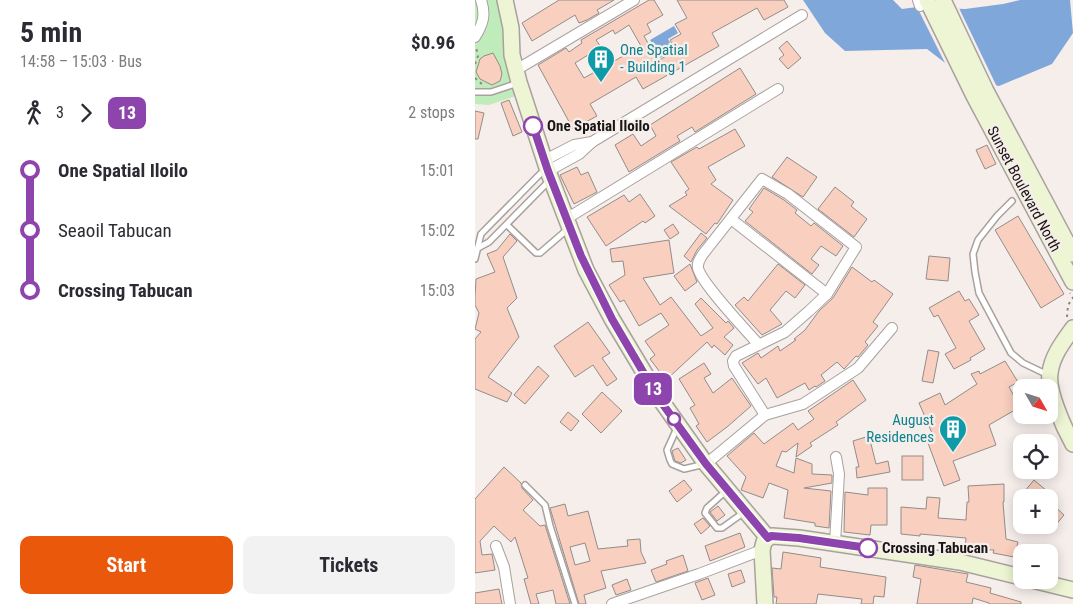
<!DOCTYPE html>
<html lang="en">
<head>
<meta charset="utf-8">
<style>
  :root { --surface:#fff; --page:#f2f2f3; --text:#2b2b33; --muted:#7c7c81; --accent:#ea580c }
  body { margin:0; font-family:"Roboto Condensed",sans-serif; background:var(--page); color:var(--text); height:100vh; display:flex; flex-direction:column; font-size:19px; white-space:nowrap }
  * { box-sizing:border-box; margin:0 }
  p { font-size:16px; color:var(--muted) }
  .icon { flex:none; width:28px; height:28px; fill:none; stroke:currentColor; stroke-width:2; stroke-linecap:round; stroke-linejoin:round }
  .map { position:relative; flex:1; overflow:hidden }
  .panel { display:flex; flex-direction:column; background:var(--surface); width:475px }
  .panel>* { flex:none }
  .badge { padding:0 10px; border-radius:8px; font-size:18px; line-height:32px }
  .needle { width:32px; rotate:129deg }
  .buttons { position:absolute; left:538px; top:379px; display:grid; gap:10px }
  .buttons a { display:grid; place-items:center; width:45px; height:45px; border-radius:10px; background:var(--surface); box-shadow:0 2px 12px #0003; font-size:25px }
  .map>.badge { position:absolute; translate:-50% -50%; box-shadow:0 0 0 2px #fff }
  .legs { display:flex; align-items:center; gap:8px; height:55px; padding:0 20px; font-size:16px }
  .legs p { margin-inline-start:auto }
  .overview { display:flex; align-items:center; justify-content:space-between; height:85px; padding:0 20px }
  h1 { font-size:28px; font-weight:700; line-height:38px }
  .button { display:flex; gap:10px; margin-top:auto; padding:10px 20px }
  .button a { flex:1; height:58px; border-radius:10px; background:var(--accent); color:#fff; font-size:20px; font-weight:700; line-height:58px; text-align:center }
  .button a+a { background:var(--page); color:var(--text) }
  ul { padding:0 20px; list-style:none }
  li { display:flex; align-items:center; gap:18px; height:60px; font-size:19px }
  li i { display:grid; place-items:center; width:8px; height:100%; margin:0 6px; background:currentColor }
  li i::after { content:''; width:12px; height:12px; margin:-6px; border:4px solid; border-radius:50%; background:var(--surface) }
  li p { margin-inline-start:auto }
  li:first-child i { background:linear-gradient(#0000 50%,currentColor 0) }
  li:last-child i { background:linear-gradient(currentColor 50%,#0000 0) }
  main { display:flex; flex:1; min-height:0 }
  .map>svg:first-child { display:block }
</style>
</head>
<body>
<main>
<section class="panel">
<div class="overview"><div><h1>5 min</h1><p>14:58 – 15:03 · Bus</p></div><b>$0.96</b></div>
<div class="legs"><svg class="icon" aria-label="walk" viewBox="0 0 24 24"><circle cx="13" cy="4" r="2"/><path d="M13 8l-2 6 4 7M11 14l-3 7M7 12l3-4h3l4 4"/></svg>3<svg class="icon" aria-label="forward" viewBox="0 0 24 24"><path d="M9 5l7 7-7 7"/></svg><b class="badge" style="background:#8e44ad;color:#fff">13</b><p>2 stops</p></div>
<ul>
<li><i style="color:#8e44ad"></i><b>One Spatial Iloilo</b><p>15:01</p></li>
<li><i style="color:#8e44ad"></i><span>Seaoil Tabucan</span><p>15:02</p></li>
<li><i style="color:#8e44ad"></i><b>Crossing Tabucan</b><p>15:03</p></li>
</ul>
<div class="button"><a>Start</a><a>Tickets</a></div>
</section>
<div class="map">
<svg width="598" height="604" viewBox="0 0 598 604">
  <rect width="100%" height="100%" fill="#f6eeeb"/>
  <polygon fill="#c0ecbb" points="0,0 22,0 23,2 28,15 41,96 14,105 0,104"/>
  <g fill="#80a7da">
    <polygon points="328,0 418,0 427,9 442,7 490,9 528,4 545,0 595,0 598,33 577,64 524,86 491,79 452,49 370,51 350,33"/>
    <polygon points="199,26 203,33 193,39 199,50 185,58 175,40"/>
  </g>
  <polygon fill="#f6eeeb" points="447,5 483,6 522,87 490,82 473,69 442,7"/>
  <g fill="#f9d0bf" stroke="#938c89" fill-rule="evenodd">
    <polygon points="84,0 139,0 122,10 124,13 112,20 104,23 100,15 57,41 47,23"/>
    <path d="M174,0H179L188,15L172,24L176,32L169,36L183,61L201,50L195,40L206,34L200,24L212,18L202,0H309L313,7L289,20L282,8L237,33L244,46L168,89L161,77L115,104L122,116L98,129L63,65L91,48L94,52L107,43L106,40ZM154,25L166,46L109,78L100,63L126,47L121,40L138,30L140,34Z"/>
    <polygon points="312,41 326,58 313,69 304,59 309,55 304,48"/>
    <polygon points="18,53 25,66 27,74 25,81 17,85 5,79 1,72 5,59 9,56"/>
    <polygon points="265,68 281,94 220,132 217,127 202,136 205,141 154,172 140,145 158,134 166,146 181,136 175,125"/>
    <polygon points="34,100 47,132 38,136 26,103"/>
    <polygon points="0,111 9,113 3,139 0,139"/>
    <polygon points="260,129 270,146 233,167 241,180 236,184 258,200 242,224 240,223 231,234 194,206 212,195 210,192 214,189 196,162 222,147 224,149"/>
    <polygon points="512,145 521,164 510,169 501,150"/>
    <polygon points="312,157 342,177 328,197 297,177"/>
    <polygon points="102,167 106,175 113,172 122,192 99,204 85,175"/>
    <polygon points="360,187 379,202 376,206 392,219 379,237 343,209"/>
    <polygon points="289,188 309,200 322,210 320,213 336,226 339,223 368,246 361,256 346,246 336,259 344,265 337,274 270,221 278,212 274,209"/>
    <polygon points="165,194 180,216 170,223 168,221 131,246 112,217 149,195 154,202"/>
    <polygon points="543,216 589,294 566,308 520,230"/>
    <polygon points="198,224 204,233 195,239 189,230"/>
    <polygon points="226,233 232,238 222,250 216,262 209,256"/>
    <polygon points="35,234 42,241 28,257 42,298 32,308 44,337 13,377 37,393 32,402 0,389 0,339 6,332 0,329 4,313 0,305 0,297 1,279 20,272 12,254 22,250"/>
    <polygon points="194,240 199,273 168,278 185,305 196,297 226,336 238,328 220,304 226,298 251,323 253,321 259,328 249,337 258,345 250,355 239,345 237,348 232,342 191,380 175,359 180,355 170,341 194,325 186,313 164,326 149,300 145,302 134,285 150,275 148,261 137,262 135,249"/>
    <polygon points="454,256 475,258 473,281 451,279"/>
    <polygon points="215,264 222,282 210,291 199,276"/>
    <polygon points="303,264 330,285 320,298 311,291 295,310 307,324 287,335 260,305 269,297 273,301"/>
    <polygon points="377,267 397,282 399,280 418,294 398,322 403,326 390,342 393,345 383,357 381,356 369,369 362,362 346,375 350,381 341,387 340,386 334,390 330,383 302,398 291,378 283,384 267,363 283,353 286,358 303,346 305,351 321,340 319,339 330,330 344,311 358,298"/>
    <polygon points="484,291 490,301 494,299 504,315 494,321 510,349 495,358 496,360 479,369 470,354 481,348 463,315 459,317 454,308"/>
    <polygon points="113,322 135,353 127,358 142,379 132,386 118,365 100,377 79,346"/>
    <polygon points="453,350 464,352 458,383 447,381"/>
    <polygon points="530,361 543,382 534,387 545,407 514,425 521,445 478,461 485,480 469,486 453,443 460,440 444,403 465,393 470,405 502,384 496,374 504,371 505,374"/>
    <polygon points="229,363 236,374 229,378 238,393 257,378 276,406 252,427 232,442 221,426 224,424 215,408 220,405 204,379"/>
    <polygon points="63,366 74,376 50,404 39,395"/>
    <polygon points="378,380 391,400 361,422 363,425 335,443 337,446 321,457 323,443 311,452 307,451 301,466 319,473 321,458 337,464 337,474 357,475 357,483 329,488 356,491 354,528 340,526 340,523 309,518 313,490 294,483 288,498 266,490 271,477 252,456 279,433 289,444 318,423 323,430 339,419 333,411"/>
    <polygon points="127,392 147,411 126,433 107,414"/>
    <polygon points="93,412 104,421 96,431 85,422"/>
    <polygon points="394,436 401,464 413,461 415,472 382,478 381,467 384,467 378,441"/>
    <polygon points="203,448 211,460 206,463 200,461 197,451"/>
    <rect x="427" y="456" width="21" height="24"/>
    <polygon points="29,467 46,483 47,488 58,500 48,510 65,526 70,525 95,604 81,604 78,590 61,594 64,604 56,604 49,579 53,578 40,537 36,542 19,526 5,541 7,555 17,554 20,570 0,573 0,499"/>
    <polygon points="209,480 217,490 202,502 194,491"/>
    <polygon points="559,480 572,491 566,498 544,498"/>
    <polygon points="529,484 529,502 528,502 531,539 543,542 539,557 518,553 519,550 490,549 491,538 445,534 445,536 426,534 426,507 451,509 452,497 465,498 463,518 491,520 492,502 494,502 493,486"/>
    <polygon points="393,488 412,488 412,525 396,525 395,535 369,532 370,492 393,495"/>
    <polygon points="574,501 589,515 574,533"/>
    <path d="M90,504L93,516L113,511L123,549L153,546L152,540L165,539L166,552L171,563L126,571L131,588L109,595L111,604H104L75,508ZM110,543L115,561L100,565L95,547Z"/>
    <polygon points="243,506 250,515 242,521 235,512"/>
    <polygon points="228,518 235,526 226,534 219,524"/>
    <polygon points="265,533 270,547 235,561 230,546"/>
    <polygon points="308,552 346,558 345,567 411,577 409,597 399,596 398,604 386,604 387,599 343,594 341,604 301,604 302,597 299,597 297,568 306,569"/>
    <polygon points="208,555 213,571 181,582 176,570 192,564 191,561"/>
    <polygon points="440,565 493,574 491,582 516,588 515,593 546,602 546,604 514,604 514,603 498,598 497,604 442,604 446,579 438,577"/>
    <polygon points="266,570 270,582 257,587 253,574"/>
    <polygon points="233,578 240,595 227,600 220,583"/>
    <polygon points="152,579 156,590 141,595 137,585"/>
    <polygon points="24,589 27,604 0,604 0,593"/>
  </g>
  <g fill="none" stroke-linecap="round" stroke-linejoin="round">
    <g stroke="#a8a19e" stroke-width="8">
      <g id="lane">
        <polyline points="0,92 16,92 43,83"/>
        <polyline points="537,201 522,216 503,240 498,254 500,272 504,293 536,353 548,363 573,375"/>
        <polyline points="32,225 61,253 65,253 94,228"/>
        <polyline points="3,248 14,242 75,180"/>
        <polyline points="0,259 6,234 70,169"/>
        <polyline points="202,428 192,450 195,460 197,464 209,469 230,464"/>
        <polyline points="50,485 70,505 75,526 100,604"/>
        <polyline points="252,490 232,508 230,513 242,528 247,528 268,513"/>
      </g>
    </g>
    <g stroke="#a8a19e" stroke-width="12">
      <g id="street">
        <polyline points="443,0 445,6"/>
        <path d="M0,37C8,24 11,15 6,0"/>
        <polyline points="41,70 159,0"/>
        <polyline points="70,160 99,145 117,142"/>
        <polyline points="73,171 104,154 117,142 327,15"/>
        <polyline points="91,219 303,89"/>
        <polyline points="256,219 352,294"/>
        <path d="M284,345C272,331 226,283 223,268C222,262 225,259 228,254L287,179L313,194L381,247L352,294L334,311L310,332L261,356L258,361L259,366L290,415"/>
        <polyline points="231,464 290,415 328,404 383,368 417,328"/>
        <polyline points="360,543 364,474 361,457"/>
        <polyline points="21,546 29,567 35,604"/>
        <polyline points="137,604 224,574 287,550"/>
      </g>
    </g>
    <g stroke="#a8a19e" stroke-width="18">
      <g id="secondary">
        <polyline points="30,0 36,28 37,55 44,82 73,171 111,270 137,319 185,399 231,464 293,538"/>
        <polyline points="452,0 499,96 598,282"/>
        <polyline points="468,0 511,91 598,254"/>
        <path d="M598,328C588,342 577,356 575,373C572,391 589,428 598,444"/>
        <polyline points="293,538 297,536 324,538 485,562 546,577"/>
        <polyline points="557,580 598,590"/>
        <polyline points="290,604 287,550 289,542 293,538"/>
      </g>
    </g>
    <g stroke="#8a8482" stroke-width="2" stroke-dasharray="2.5 4" stroke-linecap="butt">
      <polyline points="0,64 3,56 1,47"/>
      <polyline points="0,78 8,85"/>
      <polyline points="592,317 593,305 598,298 595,293"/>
    </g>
    <use href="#lane" stroke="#fff" stroke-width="5"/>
    <use href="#street" stroke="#fff" stroke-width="10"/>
    <use href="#secondary" stroke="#eef5d4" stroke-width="15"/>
  </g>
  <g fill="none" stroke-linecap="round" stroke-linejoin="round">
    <g stroke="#fff" stroke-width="11">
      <polyline id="line-1" points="58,126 73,171 106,256 137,319 184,399 231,464 293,538 296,536 324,538 393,548"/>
    </g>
    <use href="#line-1" stroke="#8e44ad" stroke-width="8"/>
  </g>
  <defs>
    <g id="building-pin" transform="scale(1.4375)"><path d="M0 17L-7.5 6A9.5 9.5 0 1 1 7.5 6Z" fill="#0f9aa8" stroke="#f6eeeb"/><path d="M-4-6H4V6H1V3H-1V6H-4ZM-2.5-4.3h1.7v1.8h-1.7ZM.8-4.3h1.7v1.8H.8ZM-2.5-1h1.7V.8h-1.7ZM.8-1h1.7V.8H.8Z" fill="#fff"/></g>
  </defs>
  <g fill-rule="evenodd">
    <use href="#building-pin" x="126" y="59"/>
    <use href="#building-pin" x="478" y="429"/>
  </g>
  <g fill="#fff" stroke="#8e44ad" stroke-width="2.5">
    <circle cx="58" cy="126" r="9"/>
    <circle cx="199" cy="419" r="6"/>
    <circle cx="393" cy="548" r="9"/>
  </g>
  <g text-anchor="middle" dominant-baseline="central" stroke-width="4.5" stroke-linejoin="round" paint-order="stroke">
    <g font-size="15" fill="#0d838f" stroke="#f6eeeb" text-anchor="start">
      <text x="145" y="50">One Spatial<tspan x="145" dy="17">- Building 1</tspan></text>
      <text x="459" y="420" text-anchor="end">August<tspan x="459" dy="17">Residences</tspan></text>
    </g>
    <g font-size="15" font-weight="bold" fill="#181514" stroke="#f6eeeb" text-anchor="start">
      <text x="72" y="126">One Spatial Iloilo</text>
      <text x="407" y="548">Crossing Tabucan</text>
    </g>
    <g font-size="15" fill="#181514" stroke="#f6eeeb">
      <text transform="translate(549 189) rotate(62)">Sunset Boulevard North</text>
    </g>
  </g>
</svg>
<div class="buttons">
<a><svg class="needle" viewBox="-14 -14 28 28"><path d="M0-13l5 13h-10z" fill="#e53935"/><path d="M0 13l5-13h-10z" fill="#7c7c81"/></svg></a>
<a><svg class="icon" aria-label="locate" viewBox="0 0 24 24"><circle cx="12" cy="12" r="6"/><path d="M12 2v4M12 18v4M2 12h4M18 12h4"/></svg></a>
<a>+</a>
<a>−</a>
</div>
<b class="badge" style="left:178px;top:389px;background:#8e44ad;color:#fff">13</b>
</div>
</main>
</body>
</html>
